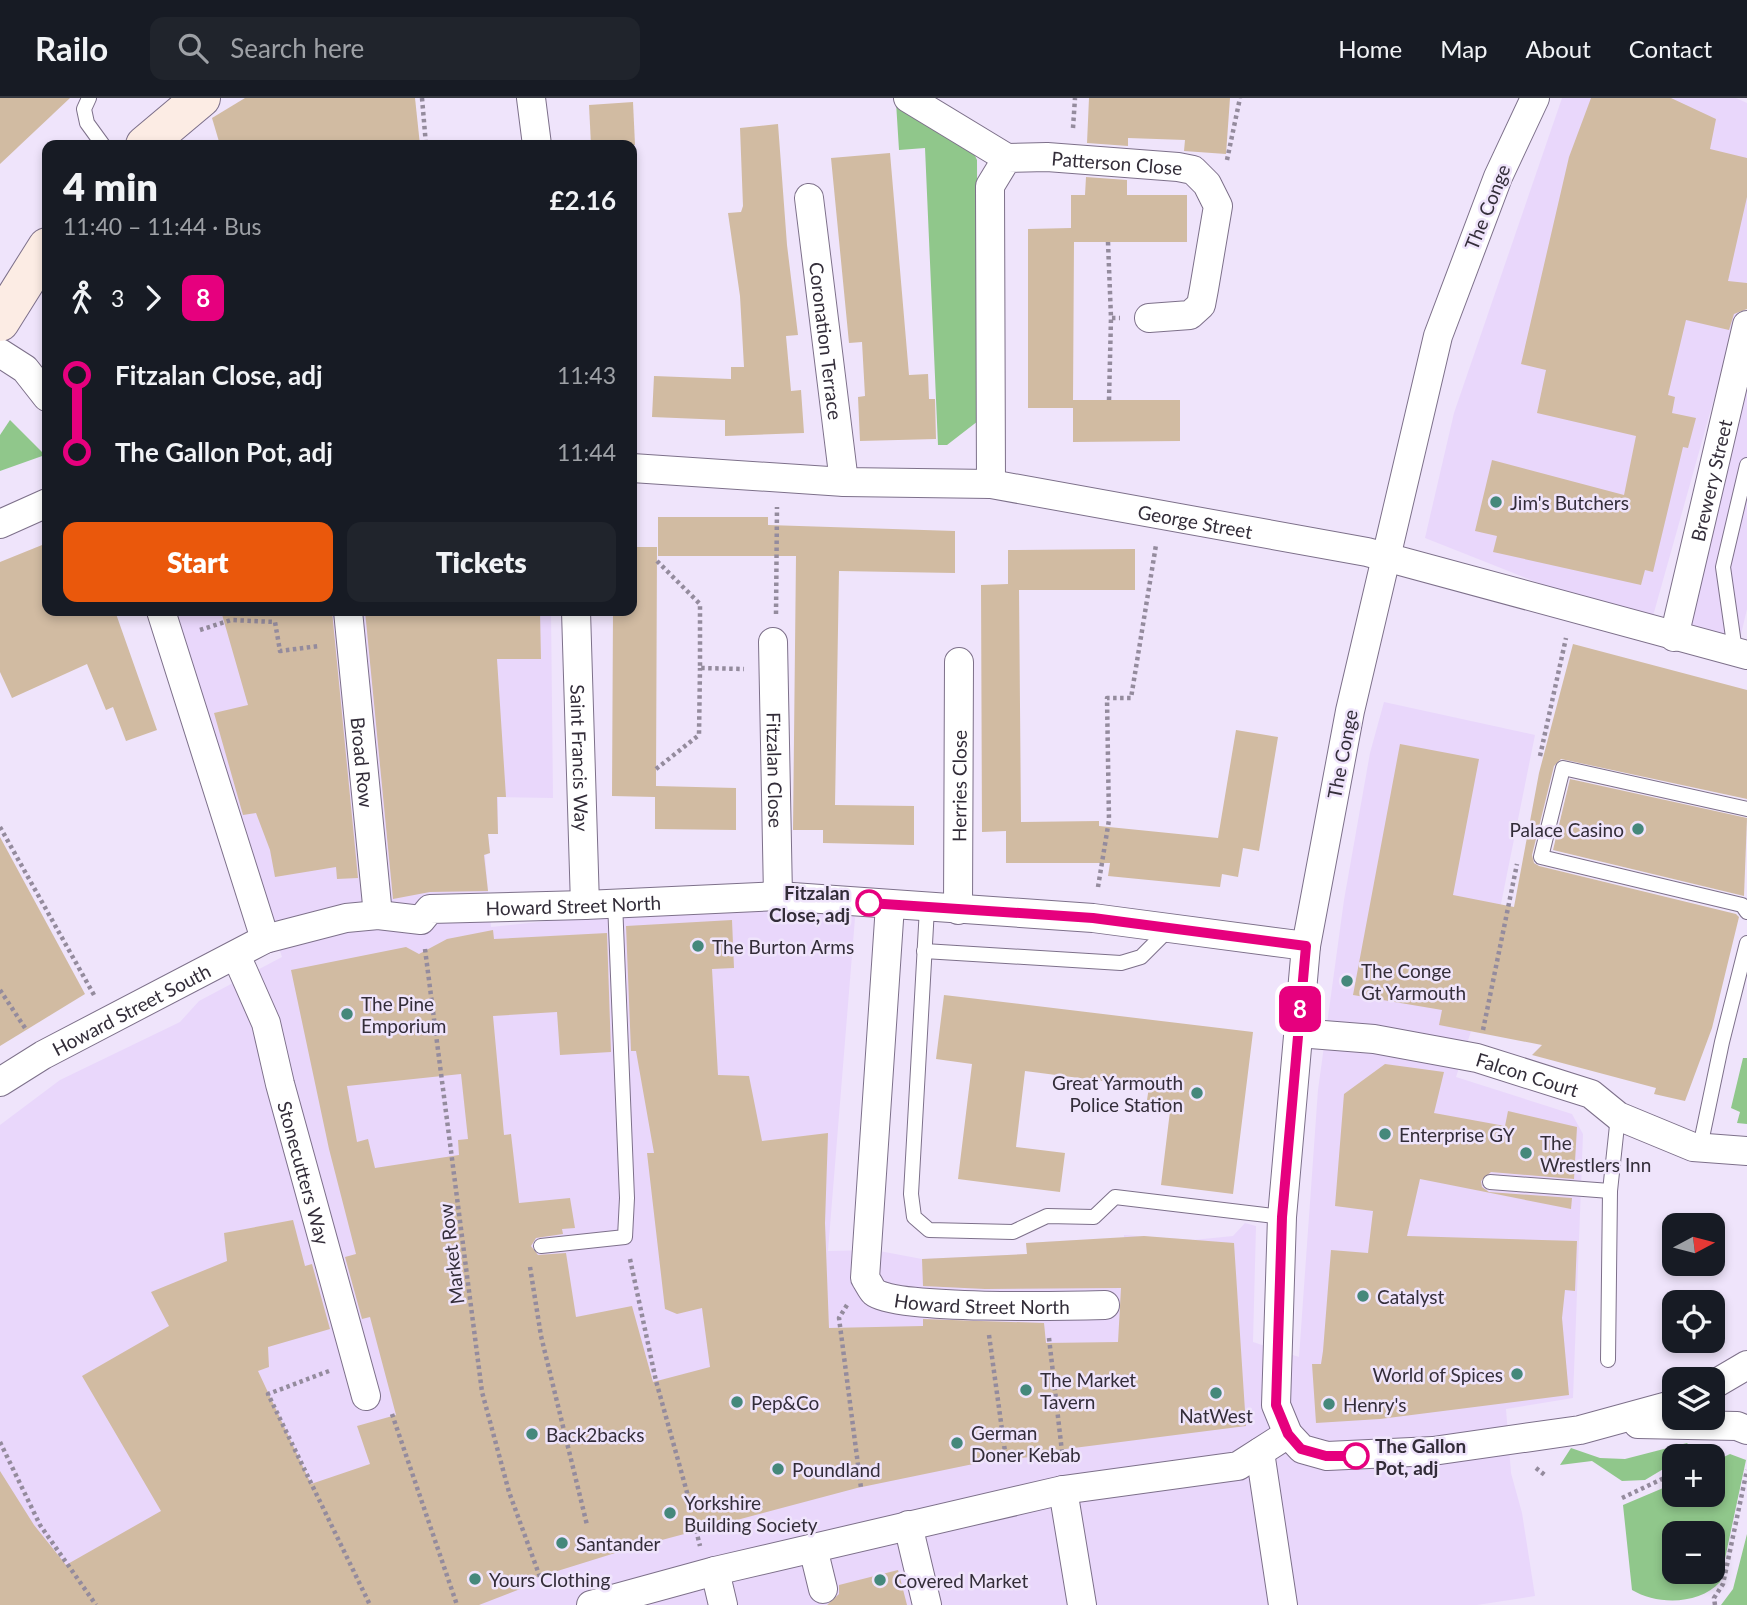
<!DOCTYPE html>
<html lang="en">
<head>
<meta charset="utf-8">
<style>
  :root { --surface:#171b24; --page:#20242c; --text:#f1f3f6; --muted:#9ea1a6; --line:#363941; --accent:#ea580c }
  body { margin:0; font-family:Lato,sans-serif; background:var(--page); color:var(--text); height:100vh; display:flex; flex-direction:column; font-size:26px; white-space:nowrap }
  * { box-sizing:border-box; margin:0 }
  p { font-size:23px; color:var(--muted) }
  .icon { flex:none; width:38px; height:38px; fill:none; stroke:currentColor; stroke-width:2; stroke-linecap:round; stroke-linejoin:round }
  .map { position:relative; flex:1; overflow:hidden }
  .side { position:absolute; left:42px; top:42px; width:595px; height:476px; display:flex; flex-direction:column; background:var(--surface); border-radius:14px; box-shadow:0 4px 10px #0003 }
  .side>* { flex:none }
  .badge { padding:0 14px; border-radius:10px; font-size:24px; line-height:46px }
  .needle { width:46px; rotate:83deg }
  .controls { position:absolute; left:1662px; top:1115px; display:grid; gap:14px }
  .controls a { display:grid; place-items:center; width:63px; height:63px; border-radius:14px; background:var(--surface); box-shadow:0 4px 10px #0003; font-size:35px }
  .map>.badge { position:absolute; translate:-50% -50%; box-shadow:0 0 0 4px #fff }
  .legs { display:flex; align-items:center; gap:10px; height:77px; padding:0 21px; font-size:23px }
  .legs p { margin-inline-start:auto }
  .summary { display:flex; align-items:center; justify-content:space-between; height:119px; padding:0 21px }
  h1 { font-size:38px; font-weight:800; line-height:52px }
  .primary-button { display:flex; gap:14px; margin-top:auto; padding:14px 21px }
  .primary-button a { flex:1; height:80px; border-radius:14px; background:var(--accent); color:#fff; font-size:28px; font-weight:800; line-height:80px; text-align:center }
  .primary-button a+a { background:var(--page); color:var(--text) }
  ul { padding:0 21px; list-style:none }
  li { display:flex; align-items:center; gap:24px; height:77px; font-size:26px }
  li i { display:grid; place-items:center; width:10px; height:100%; margin:0 9px; background:currentColor }
  li i::after { content:''; width:18px; height:18px; margin:-9px; border:5px solid; border-radius:50%; background:var(--surface) }
  li p { margin-inline-start:auto }
  li:first-child i { background:linear-gradient(#0000 50%,currentColor 0) }
  li:last-child i { background:linear-gradient(currentColor 50%,#0000 0) }
  header { display:flex; align-items:center; gap:42px; box-sizing:border-box; height:98px; padding:0 35px; background:var(--surface); border-bottom:2px solid var(--line) }
  header strong { font-size:33px }
  nav { display:flex; gap:38px; margin-inline-start:auto; font-size:24px }
  .search { width:490px; height:63px; background:var(--page); display:flex; align-items:center; gap:18px; box-sizing:border-box; padding:0 24px; border-radius:14px; color:var(--muted); font-size:26px }
  .map>svg:first-child { display:block }
</style>
</head>
<body>
<header>
<strong>Railo</strong>
<div class="search"><svg class="icon" aria-label="search" viewBox="0 0 24 24"><circle cx="10" cy="10" r="6"/><path d="M15 15l6 6"/></svg>Search here</div>
<nav><a>Home</a><a>Map</a><a>About</a><a>Contact</a></nav>
</header>
<div class="map">
<svg width="1747" height="1507" viewBox="0 0 1747 1507">
  <rect width="100%" height="100%" fill="#efe4fb"/>
  <g fill="#e9d7fb">
    <polygon points="1562,0 1736,0 1747,5 1747,183 1653,518 1556,492 1425,440 1454,315"/>
    <polygon points="1747,237 1747,511 1739,545 1673,526"/>
    <polygon points="170,513 551,513 553,700 498,699 498,736 488,736 490,755 485,757 491,829 632,814 851,811 855,820 828,1153 874,1152 922,1161 1027,1156 1026,1145 1077,1142 1124,1153 1124,1137 1193,1142 1233,1138 1245,1125 1256,1128 1253,1244 1299,1259 1318,992 1344,802 1370,655 1384,604 1535,637 1482,900 1456,979 1572,1016 1583,1036 1573,1300 1506,1311 1511,1375 1522,1415 1535,1498 1477,1507 0,1507 0,1027 60,982 180,924 199,903 282,859"/>
  </g>
  <g fill="#90c78b" fill-rule="evenodd">
    <polygon points="896,4 972,51 977,62 978,323 947,347 938,347 925,50 899,52"/>
    <polygon points="10,322 45,357 0,373 0,337"/>
    <polygon points="1743,960 1747,960 1747,1026 1737,1025 1740,1014 1731,1010"/>
    <polygon points="1687,1345 1693,1352 1684,1358 1675,1358 1675,1364 1645,1382 1622,1383 1592,1363 1560,1367 1571,1350 1600,1360 1625,1361"/>
    <path d="M1730,1356L1746,1362L1720,1484C1699,1507 1657,1507 1632,1492L1623,1407L1675,1385V1396H1713V1364ZM1713,1435V1474H1675V1435Z"/>
    <polygon points="1747,1436 1747,1507 1721,1507 1733,1491"/>
  </g>
  <g fill="#d1bba2" fill-rule="evenodd">
    <polygon points="0,0 70,0 0,66"/>
    <polygon points="245,0 415,0 420,47 220,47 212,20"/>
    <polygon points="1089,0 1230,0 1226,56 1184,53 1185,42 1128,40 1128,48 1087,45"/>
    <polygon points="1591,0 1671,0 1716,21 1710,51 1747,60 1747,99 1728,183 1747,185 1747,211 1734,216 1729,232 1686,222 1668,297 1675,299 1672,315 1696,320 1688,350 1683,349 1653,474 1645,472 1641,487 1493,454 1497,438 1475,433 1492,362 1624,397 1636,338 1537,315 1546,272 1521,266 1569,59"/>
    <polygon points="633,4 635,47 591,47 589,7"/>
    <polygon points="778,26 787,147 798,237 786,238 791,293 801,292 804,335 725,338 725,322 652,319 654,278 731,281 731,269 744,269 740,198 728,115 741,114 743,108 740,30"/>
    <polygon points="890,55 909,277 928,276 929,301 935,301 936,341 860,343 858,299 865,298 862,244 849,245 831,60"/>
    <polygon points="1086,79 1127,82 1127,97 1187,97 1187,144 1074,144 1073,302 1180,302 1180,343 1073,344 1073,310 1028,310 1028,131 1071,130 1071,97 1085,97"/>
    <polygon points="658,419 768,419 768,427 955,433 955,475 839,473 835,707 914,708 914,747 823,745 823,732 793,732 796,458 658,458"/>
    <polygon points="47,445 47,513 115,513 157,632 126,643 113,609 106,612 87,566 12,600 0,574 0,464"/>
    <polygon points="632,449 657,449 656,688 736,690 736,732 655,731 655,699 612,698 613,513 632,513"/>
    <polygon points="1135,451 1135,492 1019,492 1021,724 1099,723 1099,728 1218,740 1236,632 1278,639 1259,753 1243,750 1238,779 1222,776 1220,789 1108,778 1110,765 1006,765 1006,733 982,734 981,487 1008,486 1008,452"/>
    <polygon points="221,513 332,513 358,780 337,781 336,769 275,779 270,752 256,715 243,717 214,615 248,607"/>
    <polygon points="365,513 540,513 541,561 497,561 506,699 497,699 498,736 488,736 490,755 484,757 488,793 430,794 393,801"/>
    <polygon points="1573,546 1747,592 1747,701 1561,661 1554,668 1532,757 1534,765 1539,768 1736,816 1739,819 1712,930 1685,1003 1654,996 1656,990 1532,957 1542,947 1439,927 1442,912 1353,897 1400,646 1479,661 1453,797 1514,809 1539,675"/>
    <polygon points="1570,681 1747,720 1744,798 1553,752"/>
    <polygon points="0,739 85,896 0,948"/>
    <path d="M732,822L734,870L712,871L718,977L749,978L762,1043L828,1035L825,1125L829,1230L923,1228V1221L1044,1225L1046,1245L1118,1244L1121,1190L985,1191L923,1188L922,1161L1027,1156L1026,1145L1144,1138L1234,1145L1246,1328L1058,1352L1059,1356L983,1364L857,1390L628,1451L535,1480L533,1486L479,1507H0V1373L34,1427L66,1467L161,1413L82,1278L169,1228L151,1194L227,1163L224,1135L293,1122L305,1168L312,1166L330,1231L268,1249L269,1269L258,1273L311,1386L370,1366L357,1328L396,1317L370,1219L362,1221L345,1159L356,1156L329,1051L291,872L406,849L419,856L447,841L493,832L494,841L607,835L611,954L560,957L557,914L493,918L504,1037L511,1036L519,1105L570,1100L575,1130L562,1131L563,1136L536,1140L531,1148L538,1157L566,1155L576,1219L632,1208L653,1284L710,1269L702,1210L677,1216L665,1211L647,1055H654L636,953H631L626,828ZM461,976L468,1041L458,1042L459,1057L375,1070L368,1041L357,1044L347,988Z"/>
    <polygon points="944,897 1253,934 1233,1096 1161,1087 1171,1005 1147,1002 1149,989 1025,973 1016,1049 1065,1055 1060,1094 958,1081 972,966 936,961"/>
    <polygon points="1385,966 1444,974 1434,1015 1505,1028 1508,1013 1577,1029 1574,1081 1491,1074 1481,1083 1482,1089 1489,1094 1572,1100 1571,1111 1420,1081 1407,1138 1577,1143 1575,1193 1565,1192 1562,1220 1569,1297 1380,1321 1316,1325 1312,1266 1321,1266 1323,1253 1331,1152 1368,1155 1373,1113 1335,1108 1344,996"/>
    <polygon points="898,1472 907,1507 827,1507 839,1496 839,1487"/>
  </g>
  <g fill="none" stroke-linecap="round" stroke-linejoin="round">
    <g stroke="#7d708a" stroke-width="16">
      <g id="lane">
        <polyline points="89,0 84,11 87,25 103,47"/>
        <polyline points="1735,553 1723,469 1747,367"/>
        <polyline points="1747,711 1563,670 1541,759 1742,807 1747,814"/>
        <polyline points="927,810 911,1096 914,1119 929,1132 1013,1134 1047,1118 1094,1119 1115,1099 1282,1119"/>
        <polyline points="924,853 1121,865 1141,859 1168,832"/>
        <polyline points="1700,1049 1722,944 1747,845"/>
        <polyline points="1490,1084 1610,1093"/>
        <polyline points="541,1148 625,1139 627,1100 615,804"/>
        <polyline points="1608,1262 1610,1093 1618,1018"/>
      </g>
    </g>
    <g stroke="#7d708a" stroke-width="30">
      <g id="street">
        <polyline points="531,0 537,47"/>
        <polyline points="908,0 1007,60"/>
        <polyline points="1535,0 1498,79 1438,238 1350,613 1306,848 1282,1119 1276,1307 1288,1336 1302,1351 1327,1358 1433,1353 1580,1332 1675,1306"/>
        <path id="s1" d="M809,100L844,384"/>
        <polyline points="0,255 25,271 47,299"/>
        <path id="s2" d="M632,370L844,384L991,386L1367,454L1747,557"/>
        <path id="s3" d="M991,386L990,88L1007,60L1047,59L1178,69L1193,72L1207,86L1218,108L1204,191L1201,207L1190,217L1149,220"/>
        <polyline points="0,426 47,405"/>
        <polyline points="161,513 265,841"/>
        <path id="s4" d="M348,513L378,817"/>
        <path id="s5" d="M576,513L585,807"/>
        <path id="s6" d="M1674,539L1747,227"/>
        <path id="s7" d="M773,544L778,798"/>
        <path id="s8" d="M890,807L865,1180C868,1184 871,1191 874,1194C895,1212 1070,1208 1105,1207"/>
        <path id="s9" d="M958,812L959,564"/>
        <path id="s10" d="M236,857L266,925L280,986L366,1298"/>
        <path id="s11" d="M1298,935L1374,941L1477,960L1591,996L1618,1018L1693,1049L1747,1053"/>
        <path id="s12" d="M0,984L43,957L265,841L346,820L378,817L421,822L430,811L585,807L778,798L1093,820L1306,848"/>
        <polyline points="1713,1287 1747,1267"/>
        <polyline points="1638,1326 1737,1328 1747,1332"/>
        <polyline points="1260,1354 1283,1507"/>
        <polyline points="1063,1392 1082,1507"/>
        <polyline points="908,1427 927,1507"/>
        <polyline points="813,1450 823,1491"/>
        <polyline points="715,1473 723,1507"/>
        <polyline points="591,1507 715,1473 1063,1392 1238,1368 1288,1336"/>
      </g>
    </g>
    <g stroke="#7d708a" stroke-width="40">
      <g id="secondary">
        <polyline points="145,47 201,0"/>
        <polyline points="0,224 47,149"/>
      </g>
    </g>
    <g stroke="#948b9d" stroke-width="4.5" stroke-dasharray="3.5 3.5" stroke-linecap="butt">
      <polyline points="422,0 426,47"/>
      <polyline points="1073,30 1075,0"/>
      <polyline points="1227,62 1240,0"/>
      <polyline points="1108,144 1111,220 1120,220"/>
      <polyline points="1109,302 1111,220"/>
      <polyline points="657,463 700,506 700,570 744,571"/>
      <polyline points="776,516 777,409"/>
      <polyline points="200,532 231,522 275,524 280,553 319,548"/>
      <polyline points="1540,658 1566,540"/>
      <polyline points="656,671 699,637 700,570"/>
      <polyline points="0,729 94,897"/>
      <polyline points="1098,789 1109,722 1107,600 1131,600 1156,447"/>
      <polyline points="425,851 482,1294 509,1394 540,1479"/>
      <polyline points="0,892 27,933"/>
      <polyline points="1483,932 1517,766"/>
      <polyline points="630,1161 656,1283 688,1398"/>
      <polyline points="530,1169 541,1238 587,1427"/>
      <polyline points="847,1207 839,1220 861,1390"/>
      <polyline points="989,1237 1006,1361"/>
      <polyline points="1049,1240 1062,1354"/>
      <polyline points="329,1273 268,1296 370,1507"/>
      <polyline points="392,1316 457,1507"/>
      <polyline points="0,1344 40,1427 96,1507"/>
      <polyline points="1536,1370 1546,1378"/>
      <polyline points="1622,1400 1675,1375"/>
      <polyline points="696,1432 700,1448"/>
      <polyline points="1715,1507 1714,1500 1723,1486 1747,1372"/>
    </g>
    <use href="#lane" stroke="#fff" stroke-width="14"/>
    <use href="#street" stroke="#fff" stroke-width="28"/>
    <use href="#secondary" stroke="#fcece4" stroke-width="38"/>
  </g>
  <g fill="none" stroke-linecap="round" stroke-linejoin="round">
    <g stroke="#fff" stroke-width="16">
      <polyline id="line-1" points="869,805 1093,820 1306,848 1282,1119 1276,1307 1288,1336 1301,1351 1326,1358 1356,1358"/>
    </g>
    <use href="#line-1" stroke="#e6007e" stroke-width="10"/>
  </g>
  <g fill="#45887b" stroke="#efe4fb" stroke-width="2.5">
    <circle cx="1496" cy="404" r="7"/>
    <circle cx="1638" cy="731" r="7"/>
    <circle cx="698" cy="848" r="7"/>
    <circle cx="1347" cy="883" r="7"/>
    <circle cx="347" cy="916" r="7"/>
    <circle cx="1197" cy="995" r="7"/>
    <circle cx="1385" cy="1036" r="7"/>
    <circle cx="1526" cy="1055" r="7"/>
    <circle cx="1363" cy="1198" r="7"/>
    <circle cx="1517" cy="1276" r="7"/>
    <circle cx="1026" cy="1292" r="7"/>
    <circle cx="1216" cy="1295" r="7"/>
    <circle cx="737" cy="1304" r="7"/>
    <circle cx="1329" cy="1306" r="7"/>
    <circle cx="532" cy="1336" r="7"/>
    <circle cx="957" cy="1345" r="7"/>
    <circle cx="778" cy="1371" r="7"/>
    <circle cx="670" cy="1415" r="7"/>
    <circle cx="562" cy="1445" r="7"/>
    <circle cx="475" cy="1481" r="7"/>
    <circle cx="880" cy="1482" r="7"/>
  </g>
  <g fill="#fff" stroke="#e6007e" stroke-width="3.5">
    <circle cx="869" cy="805" r="12"/>
    <circle cx="1356" cy="1358" r="12"/>
  </g>
  <g text-anchor="middle" dominant-baseline="central" stroke-width="5" stroke-linejoin="round" paint-order="stroke">
    <g font-size="19" fill="#332d39" stroke="#efe4fb">
      <text stroke="none"><textPath href="#s3" startOffset="441">Patterson Close</textPath></text>
      <text transform="translate(1487 109) rotate(-68)">The Conge</text>
      <text stroke="none"><textPath href="#s1" startOffset="144">Coronation Terrace</textPath></text>
      <text stroke="none"><textPath href="#s6" startOffset="161">Brewery Street</textPath></text>
      <text stroke="none"><textPath href="#s2" startOffset="567">George Street</textPath></text>
      <text transform="translate(1342 656) rotate(-79)">The Conge</text>
      <text stroke="none"><textPath href="#s5" startOffset="147">Saint Francis Way</textPath></text>
      <text stroke="none"><textPath href="#s4" startOffset="152">Broad Row</textPath></text>
      <text stroke="none"><textPath href="#s7" startOffset="128">Fitzalan Close</textPath></text>
      <text stroke="none"><textPath href="#s9" startOffset="124">Herries Close</textPath></text>
      <text stroke="none"><textPath href="#s12" startOffset="618">Howard Street North</textPath></text>
      <text stroke="none"><textPath href="#s12" startOffset="150">Howard Street South</textPath></text>
      <text stroke="none"><textPath href="#s11" startOffset="234">Falcon Court</textPath></text>
      <text stroke="none"><textPath href="#s10" startOffset="229">Stonecutters Way</textPath></text>
      <text transform="translate(451 1156) rotate(-97)">Market Row</text>
      <text stroke="none"><textPath href="#s8" startOffset="500">Howard Street North</textPath></text>
    </g>
    <g font-size="19" fill="#332d39" stroke="#efe4fb" text-anchor="start">
      <text x="1510" y="404">Jim's Butchers</text>
      <text x="1624" y="731" text-anchor="end">Palace Casino</text>
      <text x="712" y="848">The Burton Arms</text>
      <text x="1361" y="872">The Conge<tspan x="1361" dy="22">Gt Yarmouth</tspan></text>
      <text x="361" y="905">The Pine<tspan x="361" dy="22">Emporium</tspan></text>
      <text x="1183" y="984" text-anchor="end">Great Yarmouth<tspan x="1183" dy="22">Police Station</tspan></text>
      <text x="1399" y="1036">Enterprise GY</text>
      <text x="1540" y="1044">The<tspan x="1540" dy="22">Wrestlers Inn</tspan></text>
      <text x="1377" y="1198">Catalyst</text>
      <text x="1503" y="1276" text-anchor="end">World of Spices</text>
      <text x="1040" y="1281">The Market<tspan x="1040" dy="22">Tavern</tspan></text>
      <text x="751" y="1304">Pep&amp;Co</text>
      <text x="1343" y="1306">Henry's</text>
      <text x="1216" y="1317" text-anchor="middle">NatWest</text>
      <text x="971" y="1334">German<tspan x="971" dy="22">Doner Kebab</tspan></text>
      <text x="546" y="1336">Back2backs</text>
      <text x="792" y="1371">Poundland</text>
      <text x="684" y="1404">Yorkshire<tspan x="684" dy="22">Building Society</tspan></text>
      <text x="576" y="1445">Santander</text>
      <text x="489" y="1481">Yours Clothing</text>
      <text x="894" y="1482">Covered Market</text>
    </g>
    <g font-size="19" font-weight="bold" fill="#332d39" stroke="#efe4fb" text-anchor="end">
      <text x="850" y="794">Fitzalan<tspan x="850" dy="22">Close, adj</tspan></text>
      <text x="1375" y="1347" text-anchor="start">The Gallon<tspan x="1375" dy="22">Pot, adj</tspan></text>
    </g>
  </g>
</svg>
<div class="controls">
<a><svg class="needle" viewBox="-14 -14 28 28"><path d="M0-13l5 13h-10z" fill="#e53935"/><path d="M0 13l5-13h-10z" fill="#9ea1a6"/></svg></a>
<a><svg class="icon" aria-label="locate" viewBox="0 0 24 24"><circle cx="12" cy="12" r="6"/><path d="M12 2v4M12 18v4M2 12h4M18 12h4"/></svg></a>
<a><svg class="icon" aria-label="layers" viewBox="0 0 24 24"><path d="M12 4l9 5-9 5-9-5zM3 14l9 5 9-5"/></svg></a>
<a>+</a>
<a>−</a>
</div>
<b class="badge" style="left:1300px;top:911px;background:#e6007e;color:#fff">8</b>
<section class="side">
<div class="summary"><div><h1>4 min</h1><p>11:40 – 11:44 · Bus</p></div><b>£2.16</b></div>
<div class="legs"><svg class="icon" aria-label="walk" viewBox="0 0 24 24"><circle cx="13" cy="4" r="2"/><path d="M13 8l-2 6 4 7M11 14l-3 7M7 12l3-4h3l4 4"/></svg>3<svg class="icon" aria-label="forward" viewBox="0 0 24 24"><path d="M9 5l7 7-7 7"/></svg><b class="badge" style="background:#e6007e;color:#fff">8</b></div>
<ul>
<li><i style="color:#e6007e"></i><b>Fitzalan Close, adj</b><p>11:43</p></li>
<li><i style="color:#e6007e"></i><b>The Gallon Pot, adj</b><p>11:44</p></li>
</ul>
<div class="primary-button"><a>Start</a><a>Tickets</a></div>
</section>
</div>
</body>
</html>
